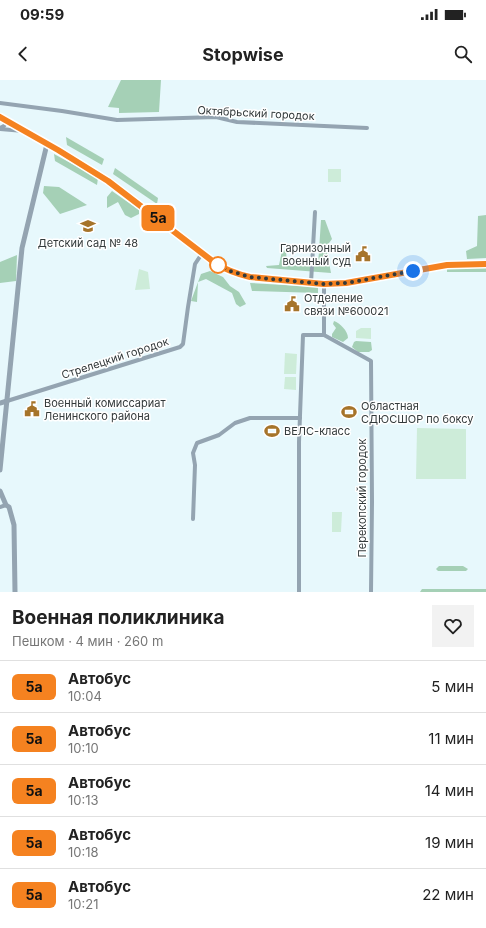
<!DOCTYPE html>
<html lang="ru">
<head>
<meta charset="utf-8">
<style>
  :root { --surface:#fff; --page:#f2f2f2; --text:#222; --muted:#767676; --line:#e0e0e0 }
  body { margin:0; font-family:Inter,sans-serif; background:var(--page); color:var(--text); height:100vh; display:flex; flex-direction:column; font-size:15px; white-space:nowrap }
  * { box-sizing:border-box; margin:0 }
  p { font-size:13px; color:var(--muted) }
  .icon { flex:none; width:22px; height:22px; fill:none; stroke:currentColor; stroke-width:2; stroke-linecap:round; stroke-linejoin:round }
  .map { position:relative; height:512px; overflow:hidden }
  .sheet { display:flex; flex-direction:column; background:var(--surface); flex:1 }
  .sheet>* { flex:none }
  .badge { padding:0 8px; border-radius:6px; font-size:14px; line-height:26px }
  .you { position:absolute; width:20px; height:20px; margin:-10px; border:3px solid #fff; border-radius:50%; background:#1a73e8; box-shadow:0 0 0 6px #1a73e833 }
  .map>.badge { position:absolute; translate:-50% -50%; box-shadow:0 0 0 2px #fff }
  .round { display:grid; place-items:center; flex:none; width:42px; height:42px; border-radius:0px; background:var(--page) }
  .overview { display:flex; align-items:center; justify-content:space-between; height:68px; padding:0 12px }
  h1 { font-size:19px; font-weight:700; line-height:30px }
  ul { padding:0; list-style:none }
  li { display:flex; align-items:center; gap:12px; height:52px; padding:0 12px; border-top:1px solid var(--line) }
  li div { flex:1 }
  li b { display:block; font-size:15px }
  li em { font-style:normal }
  li .badge { min-width:44px; font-weight:700; text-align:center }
  .status { display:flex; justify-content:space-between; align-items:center; height:28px; padding:0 20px; background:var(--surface); direction:ltr }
  .status svg { height:11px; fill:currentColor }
  header { display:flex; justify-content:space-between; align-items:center; height:52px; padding:0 12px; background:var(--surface); font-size:18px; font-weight:700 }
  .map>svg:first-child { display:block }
</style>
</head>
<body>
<div class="status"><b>09:59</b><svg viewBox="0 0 49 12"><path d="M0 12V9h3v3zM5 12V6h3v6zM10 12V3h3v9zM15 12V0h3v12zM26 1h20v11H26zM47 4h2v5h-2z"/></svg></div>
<header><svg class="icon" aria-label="back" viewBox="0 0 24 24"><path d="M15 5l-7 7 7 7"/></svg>Stopwise<svg class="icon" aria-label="search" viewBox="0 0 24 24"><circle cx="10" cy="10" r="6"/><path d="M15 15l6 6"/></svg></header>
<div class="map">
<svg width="486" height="512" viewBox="0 0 486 512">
  <rect width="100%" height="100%" fill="#e7f8fc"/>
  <g fill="#cdecd9">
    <rect x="328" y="89" width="13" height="13"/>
    <polygon points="139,189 148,192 150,209 135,210"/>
    <polygon points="361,248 371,248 371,259 356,258 356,251"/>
    <polygon points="285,273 297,274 296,294 284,294"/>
    <polygon points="285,297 296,297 296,310 284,309"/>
    <polygon points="417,348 466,349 466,399 416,399"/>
    <polygon points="332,432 342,432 341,452 332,452"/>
  </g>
  <g fill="#a5d0b6">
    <polygon points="121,0 161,0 159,32 119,33 119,28 108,27"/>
    <polygon points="66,57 104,79 102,85 67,65"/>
    <polygon points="54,74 98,98 97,105 55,81"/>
    <polygon points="115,88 158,118 157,124 113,94"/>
    <polygon points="44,106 59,107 87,125 60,134 43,113"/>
    <polygon points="112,111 139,130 139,134 131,138 125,135 118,122 107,128 107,117"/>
    <polygon points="486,135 486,178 467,179 466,171 477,166 478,136"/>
    <polygon points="321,140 325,140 332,159 326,167 331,193 267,188 266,186 279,185 282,171 286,170 287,185 318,186"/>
    <polygon points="17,175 16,201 0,203 0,182"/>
    <polygon points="486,187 486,192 447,192 447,188"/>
    <polygon points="210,191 223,197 230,206 239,212 246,224 240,227 236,224 232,213 206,199 198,202 197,222 191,221 201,194"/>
    <polygon points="250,203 318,207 318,213 252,211"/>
    <path d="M334,241C340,243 348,251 348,258L343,262L332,257V254L336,248L333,244Z"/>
    <polygon points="356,261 371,262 372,270 369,272 358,272 352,267 354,262"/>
    <polygon points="439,486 463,486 468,489 466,491 438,491 436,489"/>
    <polygon points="422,509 486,509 486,512 420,512"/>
  </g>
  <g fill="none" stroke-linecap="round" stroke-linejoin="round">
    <g stroke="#94a4b1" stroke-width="4">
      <polyline points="0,23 62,31 117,40 216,37 237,42 367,48"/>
      <path d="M0,48L4,46C6,43 5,42 3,39"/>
      <polyline points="0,49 24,51"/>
      <polyline points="311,203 315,132"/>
      <polyline points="324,204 324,255 371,281 372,422 371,512"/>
      <polyline points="7,321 180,267 183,264 188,227 195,184 203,172"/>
      <polyline points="0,427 6,425"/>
      <polyline points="193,439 195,385 193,373 197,363 219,355 235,343 250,338 300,338"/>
      <polyline points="299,512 299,362 303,255 324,255"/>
    </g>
    <g stroke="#94a4b1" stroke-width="5">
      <path d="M0,37L58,70L108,101L215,183C226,190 237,194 250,197L324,204L346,203L447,185L486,184"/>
      <polyline points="0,323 7,321"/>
      <polyline points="0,390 22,168 47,64"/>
      <polyline points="0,411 6,425 9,427 14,445 15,512"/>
    </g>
  </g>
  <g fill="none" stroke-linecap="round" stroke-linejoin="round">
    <g stroke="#fff" stroke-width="9">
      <path id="line" d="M0,37L58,70L108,101L215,183C226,190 237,194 250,197L324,204L346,203L447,185L486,184"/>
    </g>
    <use href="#line" stroke="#f58220" stroke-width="6"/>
    <polyline stroke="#333a3b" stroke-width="4" stroke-dasharray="0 7.2" points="218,185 230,191 250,197 324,204 346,203 413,191"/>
  </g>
  <defs>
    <g id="school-bare" transform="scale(1.2)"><path d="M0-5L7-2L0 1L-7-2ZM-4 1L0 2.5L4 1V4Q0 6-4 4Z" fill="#a6742a" stroke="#fff" stroke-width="2.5" paint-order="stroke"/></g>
    <g id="civic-bare" transform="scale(1.2)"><path d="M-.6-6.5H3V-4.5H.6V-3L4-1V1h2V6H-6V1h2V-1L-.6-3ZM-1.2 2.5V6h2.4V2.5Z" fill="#a6742a" stroke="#fff" stroke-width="2.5" paint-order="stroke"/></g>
    <g id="stadium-bare" transform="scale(1.2)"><path d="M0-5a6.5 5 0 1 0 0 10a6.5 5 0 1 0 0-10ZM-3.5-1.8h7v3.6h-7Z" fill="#a6742a" stroke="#fff" stroke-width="2.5" paint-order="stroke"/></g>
  </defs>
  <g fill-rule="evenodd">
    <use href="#school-bare" x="88" y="146"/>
    <use href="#civic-bare" x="363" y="174"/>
    <use href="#civic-bare" x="292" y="224"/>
    <use href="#civic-bare" x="32" y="329"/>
    <use href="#stadium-bare" x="349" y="332"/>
    <use href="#stadium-bare" x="272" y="351"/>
  </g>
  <circle fill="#fff" stroke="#f58220" stroke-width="2" cx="218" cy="185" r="8"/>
  <g text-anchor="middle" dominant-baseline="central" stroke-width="3" stroke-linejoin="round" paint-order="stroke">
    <g font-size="11" fill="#333a3b" stroke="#fff">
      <text transform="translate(256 33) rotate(3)">Октябрьский городок</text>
      <text transform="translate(115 278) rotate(-18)">Стрелецкий городок</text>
      <text transform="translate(362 418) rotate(-90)">Перекопский городок</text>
    </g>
    <g font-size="11" fill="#333a3b" stroke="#fff" text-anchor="start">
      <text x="88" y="163" text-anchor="middle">Детский сад № 48</text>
      <text x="351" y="168" text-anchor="end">Гарнизонный<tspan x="351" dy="13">военный суд</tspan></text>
      <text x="304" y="218">Отделение<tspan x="304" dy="13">связи №600021</tspan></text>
      <text x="44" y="323">Военный комиссариат<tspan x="44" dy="13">Ленинского района</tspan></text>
      <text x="361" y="326">Областная<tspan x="361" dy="13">СДЮСШОР по боксу</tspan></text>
      <text x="284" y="351">ВЕЛС-класс</text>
    </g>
  </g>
</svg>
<div class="you" style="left:413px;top:191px"></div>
<b class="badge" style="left:158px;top:138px;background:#f58220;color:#111">5а</b>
</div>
<section class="sheet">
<div class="overview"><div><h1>Военная поликлиника</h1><p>Пешком · 4 мин · 260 m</p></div><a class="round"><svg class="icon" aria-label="heart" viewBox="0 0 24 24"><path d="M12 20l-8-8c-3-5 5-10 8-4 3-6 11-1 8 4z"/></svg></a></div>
<ul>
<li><span class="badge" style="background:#f58220;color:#111">5а</span><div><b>Автобус</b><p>10:04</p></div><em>5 мин</em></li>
<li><span class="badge" style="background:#f58220;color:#111">5а</span><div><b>Автобус</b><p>10:10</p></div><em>11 мин</em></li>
<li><span class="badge" style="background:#f58220;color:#111">5а</span><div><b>Автобус</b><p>10:13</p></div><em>14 мин</em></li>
<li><span class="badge" style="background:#f58220;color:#111">5а</span><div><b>Автобус</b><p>10:18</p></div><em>19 мин</em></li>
<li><span class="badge" style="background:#f58220;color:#111">5а</span><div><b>Автобус</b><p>10:21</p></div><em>22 мин</em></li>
</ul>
</section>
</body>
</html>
